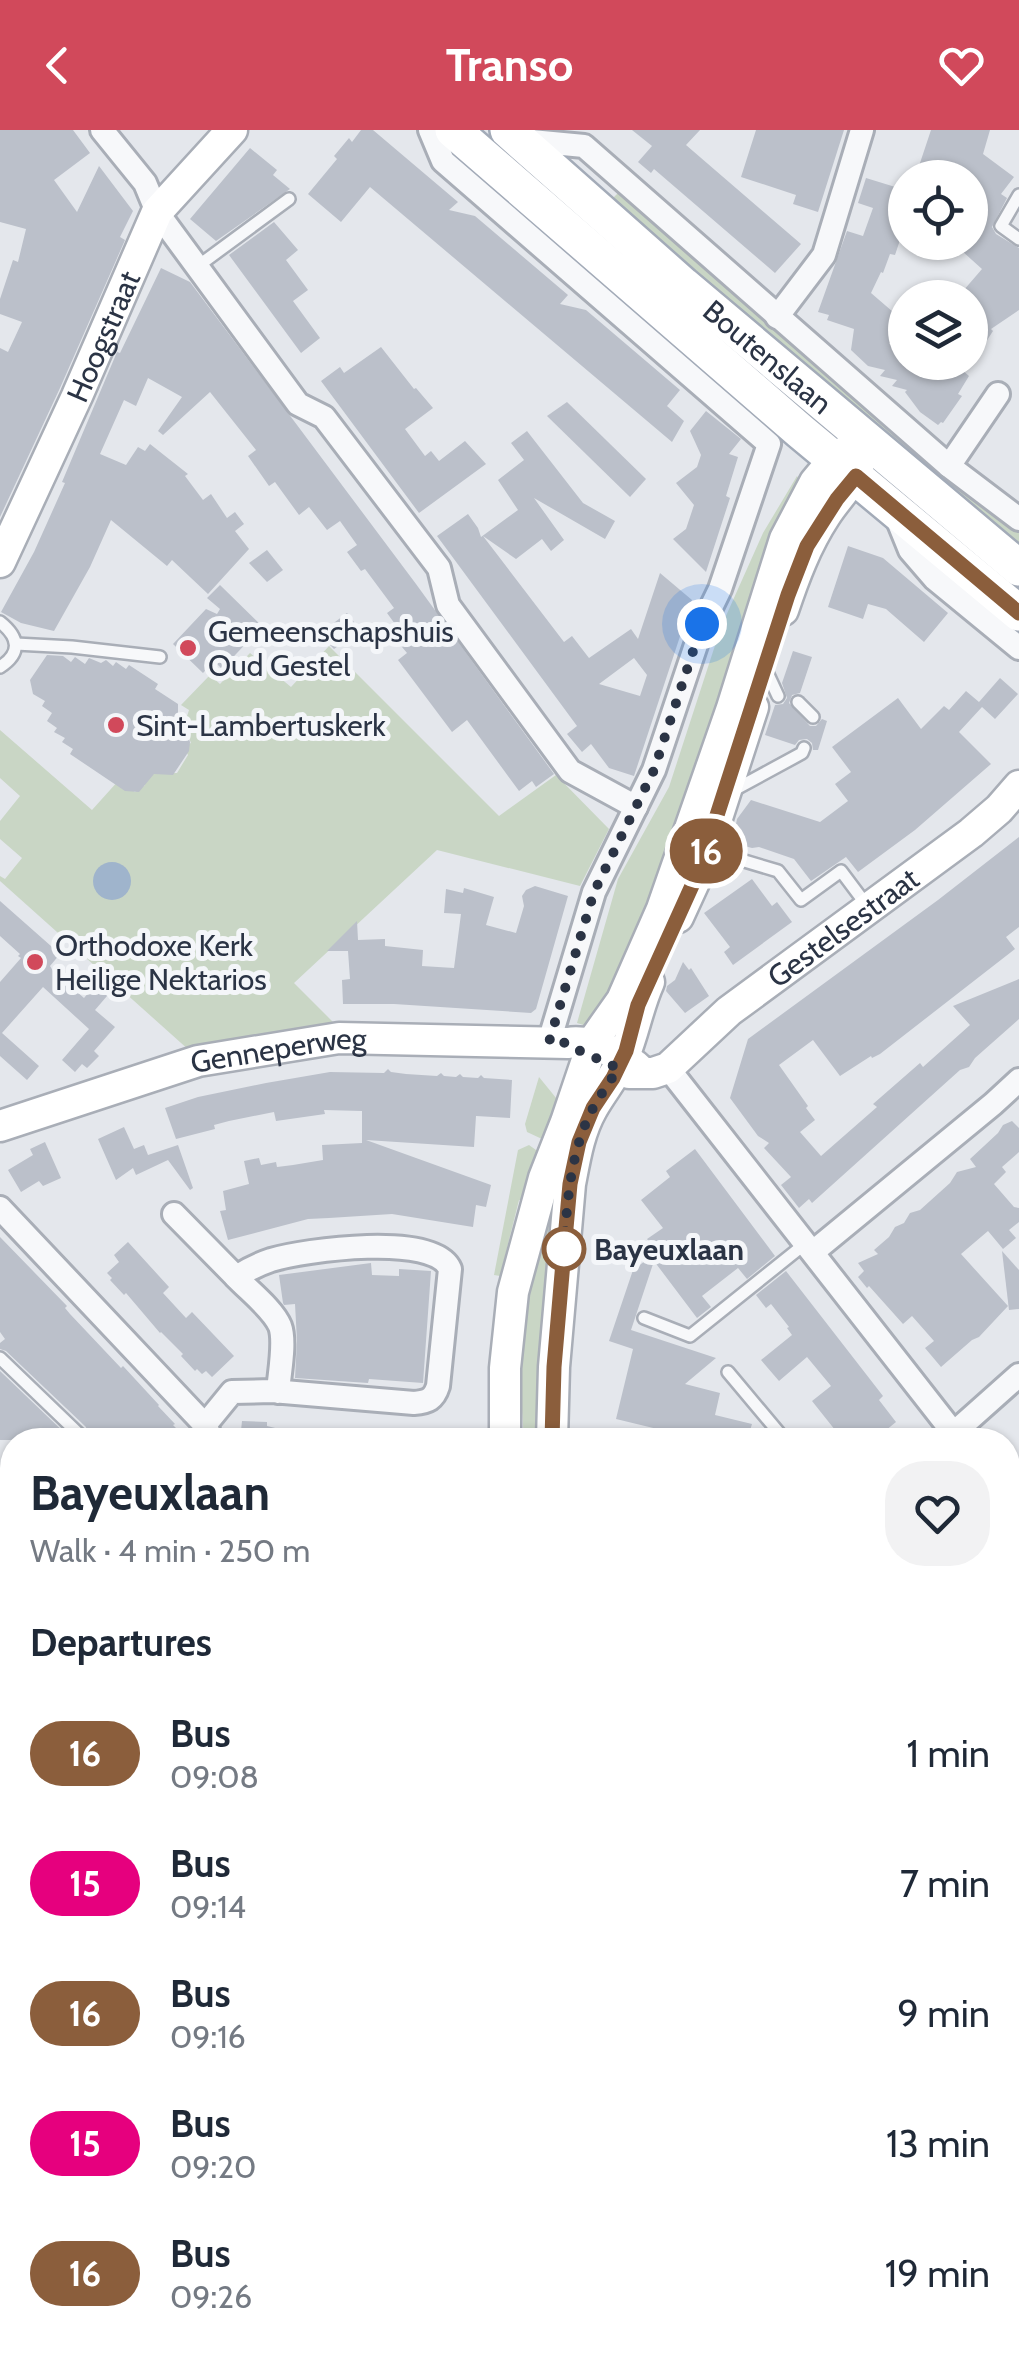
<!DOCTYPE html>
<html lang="en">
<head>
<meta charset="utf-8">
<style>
  :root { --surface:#fff; --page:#f2f2f3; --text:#1f2937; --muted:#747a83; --accent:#d1495b }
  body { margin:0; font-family:Cabin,sans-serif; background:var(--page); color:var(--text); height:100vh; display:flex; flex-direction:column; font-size:38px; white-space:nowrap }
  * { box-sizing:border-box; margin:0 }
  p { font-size:32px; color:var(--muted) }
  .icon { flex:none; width:55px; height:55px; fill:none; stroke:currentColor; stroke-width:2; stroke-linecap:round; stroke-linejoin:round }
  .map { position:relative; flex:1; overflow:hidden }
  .side { position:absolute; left:0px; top:1298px; width:1020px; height:932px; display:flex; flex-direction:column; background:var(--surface); border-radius:40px 40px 0 0; box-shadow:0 2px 8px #0004 }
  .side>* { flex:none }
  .badge { padding:0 20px; border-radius:32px; font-size:35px; line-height:65px }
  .tools { position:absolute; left:888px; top:30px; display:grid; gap:20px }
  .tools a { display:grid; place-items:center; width:100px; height:100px; border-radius:50%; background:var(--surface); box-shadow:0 2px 8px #0004; font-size:50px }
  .you { position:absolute; width:50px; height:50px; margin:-25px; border:8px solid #fff; border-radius:50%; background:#1a73e8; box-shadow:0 0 0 15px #1a73e833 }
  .map>.badge { position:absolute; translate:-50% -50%; box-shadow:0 0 0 5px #fff }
  h2 { padding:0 30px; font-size:38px; line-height:90px }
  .round { display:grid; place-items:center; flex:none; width:105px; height:105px; border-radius:40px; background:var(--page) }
  .headline { display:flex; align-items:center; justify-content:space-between; height:170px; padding:0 30px }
  h1 { font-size:48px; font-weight:700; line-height:75px }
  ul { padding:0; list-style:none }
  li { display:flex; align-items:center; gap:30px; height:130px; padding:0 30px }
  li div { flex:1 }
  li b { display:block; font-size:38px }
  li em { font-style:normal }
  li .badge { min-width:110px; font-weight:700; text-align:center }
  header { display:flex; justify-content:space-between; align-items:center; height:130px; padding:0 30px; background:var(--accent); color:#fff; font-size:45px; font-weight:700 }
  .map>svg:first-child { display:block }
</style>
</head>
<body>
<header><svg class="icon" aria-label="back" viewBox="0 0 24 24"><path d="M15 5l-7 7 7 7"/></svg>Transo<svg class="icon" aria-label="heart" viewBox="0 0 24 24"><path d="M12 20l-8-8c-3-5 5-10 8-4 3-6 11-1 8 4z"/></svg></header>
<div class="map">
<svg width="1019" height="2229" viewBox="0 0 1019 2229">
  <rect width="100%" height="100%" fill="#e4e7ec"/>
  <g fill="#c9d6c5">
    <polygon points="618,63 1019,402 1019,420 651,109 613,68"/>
    <polygon points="797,346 803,357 660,768 596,899 577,893 618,749 669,657 721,497 763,403"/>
    <polygon points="329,516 499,686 556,645 609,699 580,756 437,720 294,853 337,896 248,908 190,921 0,751 0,746 5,749 22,728 0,709 0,691 20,666 0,648 0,600 92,680 119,650 135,662 145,655 145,644 177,643 188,625 183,616 191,613 189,608 181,611 180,608 189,580 181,575 210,545 220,554 250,523 291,557"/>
    <polygon points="539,947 565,979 551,1005 542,1009 527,1002 525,994"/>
    <polygon points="580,972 546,1310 524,1310 517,1208 520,1163"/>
    <polygon points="529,1015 536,1020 540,1030 525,1071 519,1070 500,1146 494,1145 518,1020"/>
    <polygon points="1008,1500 1019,1503 1019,1585 1008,1603"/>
    <polygon points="1019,1621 1019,2229 816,2229 816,2218 1008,2218 1008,1643"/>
    <polygon points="427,2218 551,2218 548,2229 420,2229"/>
    <polygon points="604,2218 727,2218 727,2229 601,2229"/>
  </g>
  <circle fill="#9fb4cc" cx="112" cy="751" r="19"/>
  <g fill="#bbc0ca" fill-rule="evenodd">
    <polygon points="0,0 73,0 90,23 54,50 77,82 99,36 133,81 120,107 125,110 60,258 0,387 0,218 8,222 22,192 0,184 0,169 13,130 18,132 26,99 0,92"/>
    <polygon points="361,0 373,0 458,72 449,80 475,86 568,165 560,174 586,180 680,260 667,276 684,291 672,312 370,57 341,92 308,64 337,29 334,26 349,8 352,12"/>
    <polygon points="632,0 700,0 686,15 801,114 775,143 654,39 651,43 638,32 652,16"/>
    <polygon points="756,0 844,0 818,82 793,74 796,65 741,47"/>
    <polygon points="931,0 990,0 983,24 1014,47 1001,64 1007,68 992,97 996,104 1019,118 1019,180 991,199 993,201 982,218 970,210 970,168 957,168 982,139 952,112 970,112 970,48 915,48"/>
    <polygon points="250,18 277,40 273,45 290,59 216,111 190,89"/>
    <polygon points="866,48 905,60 905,112 900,110 895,125 890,124 883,143 881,142 871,163 900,188 889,207 894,208 889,214 905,218 905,232 953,232 969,246 958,264 962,266 943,293 941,292 938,295 920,282 905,262 907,260 892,256 897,250 880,246 885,240 868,236 851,220 854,199 827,190 829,185 818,182 847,101 863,106 873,78 858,73"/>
    <polygon points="274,92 298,120 286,130 308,160 293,171 320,208 301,223 229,125"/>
    <polygon points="161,138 190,152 416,454 554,644 536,657 532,651 519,661 467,590 452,602 398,530 407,523 402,517 408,512 387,483 394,478 365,439 361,441 347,422 357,415 340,391 327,400 309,377 299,385 275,352 269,356 248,326 256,320 210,262 163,305 158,301 182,267 148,248 136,276 124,270 100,324 126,335 138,317 145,321 150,314 188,344 185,346 203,370 211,364 227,388 235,382 244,394 235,401 249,419 208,464 172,430 167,436 111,390 90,437 54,501 21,493 1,482 34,422 65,353 62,352 117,222 120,223"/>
    <polygon points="381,217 414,259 416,258 433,278 405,299 425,326 431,321 439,331 465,311 486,334 419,383 321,251 340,237 344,243"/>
    <polygon points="567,272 646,349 630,367 547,286"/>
    <polygon points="706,281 741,309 729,324 738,327 726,366 730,368 706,442 673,409 686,399 694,375 676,353 697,337 701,325 690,301"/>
    <path d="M527,301L583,373L615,391L605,409L534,368L564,410L551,421L542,409L516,429L483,406L564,512L572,506L589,528L631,499L638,509L660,443L692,470L634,646L609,638L591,614L582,622L567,604L577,596L437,406L468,384L478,398L481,407L518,380L498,350L524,330L511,313ZM634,528L647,545L640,566L599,554Z"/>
    <polygon points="848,416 883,428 948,483 924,512 886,479 868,474 863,489 828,477"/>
    <polygon points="267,420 283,440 267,452 249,433"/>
    <polygon points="220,455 270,504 260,515 252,507 222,539 214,531 203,543 173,514 206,479 217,484 220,479 207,468"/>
    <polygon points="347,483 360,500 334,519 319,504"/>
    <polygon points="793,521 812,527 800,563 792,565 789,573 810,596 816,596 822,589 827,591 818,620 813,620 812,613 807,609 799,610 795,615 765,605 775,575 783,574 787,568 782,553"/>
    <polygon points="47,525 63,526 71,532 75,527 85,534 89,528 101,533 106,530 113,536 116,532 126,539 129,535 158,554 155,559 178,574 178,585 188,591 184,596 190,612 189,621 173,645 154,644 139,662 125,661 70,624 73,619 62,612 65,608 54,602 57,598 47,591 52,583 42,576 45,571 33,564 30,550"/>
    <polygon points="1000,548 1018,564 995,589 982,577 959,602 991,634 915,700 858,742 846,727 811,751 794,729 759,717 752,718 737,714 735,699 737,689 751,670 820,692 848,671 835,654 851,642 832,617 898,568 921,599 944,576 949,580 966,561 979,572"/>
    <polygon points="1019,707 1019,797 1006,807 1015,819 880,924 872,928 871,926 840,946 813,910 779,935 808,976 806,978 815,990 800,1002 821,1026 877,977 873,974 920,933 923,937 970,895 953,876 1019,849 1019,889 975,928 969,937 960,940 812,1073 809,1069 799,1078 781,1055 791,1047 764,1018 769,1013 758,1006 730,968 748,909 938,770"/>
    <polygon points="752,749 772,776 777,772 792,792 733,835 724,822 730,817 704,783"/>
    <polygon points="535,756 568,766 536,879 531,883 394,874 343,874 342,850 350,849 348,821 327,821 357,791 358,810 385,809 385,816 423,820 422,836 454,838 461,784 444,783 446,759 463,763 464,758 494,767 486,795 516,803 524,776 522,766 526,760"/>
    <polygon points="0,771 60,824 50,836 53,841 84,868 96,854 107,866 95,880 115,897 94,921 99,926 87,938 82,934 75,942 62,930 89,899 43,857 2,903 39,936 27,950 0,926 0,852 21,828 18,826 20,824 0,806"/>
    <polygon points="683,832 689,840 691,838 709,866 685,883 666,861 667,856 675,850"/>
    <polygon points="388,939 391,942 406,944 437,946 441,943 444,946 456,947 460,944 463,947 478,948 481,945 484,948 512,950 510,988 476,986 474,1017 366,1010 491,1055 486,1077 476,1075 473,1097 392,1084 329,1088 308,1089 228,1110 220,1081 226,1080 223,1061 249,1054 244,1031 259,1028 261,1035 276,1032 277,1037 293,1035 323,1030 322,1015 362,1013 362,981 324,980 325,984 276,991 274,982 229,991 214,995 215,999 176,1009 165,978 198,967 266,953 330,942 384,943"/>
    <polygon points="1012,991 1019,998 1019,1022 1002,1037 1006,1042 994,1054 1014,1077 1019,1078 1019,1092 1009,1100 1016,1108 1003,1119 988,1101 961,1124 1008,1176 979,1207 972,1210 941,1237 925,1218 934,1211 912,1186 903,1194 869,1156 867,1158 858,1147 864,1141 858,1133 878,1124 874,1120 889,1107 895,1097 904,1093 910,1083 920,1080 950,1053 957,1042 976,1037 970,1029 998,1003 1003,995"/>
    <polygon points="124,997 134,1019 144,1015 148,1025 178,1015 193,1058 190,1060 168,1030 136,1045 133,1038 116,1050 98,1009"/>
    <polygon points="45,1012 61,1048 43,1056 39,1051 21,1062 8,1040 33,1025 30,1019"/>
    <polygon points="695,1019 775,1126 747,1149 738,1138 702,1166 711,1177 697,1188 654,1131 631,1200 716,1228 685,1254 720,1263 715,1285 752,1294 747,1310 673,1310 674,1303 616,1289 633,1219 609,1211 633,1140 657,1122 647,1109 663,1098 641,1070 670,1047 666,1041"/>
    <polygon points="0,1107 67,1176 65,1178 70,1184 121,1238 123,1236 159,1275 158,1276 175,1294 173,1295 188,1310 88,1310 86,1297 6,1221 0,1219 0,1213 5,1209 0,1202"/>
    <polygon points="128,1112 169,1157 163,1163 186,1188 192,1182 234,1226 212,1247 206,1241 202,1244 197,1239 195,1241 181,1226 183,1224 161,1202 160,1203 126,1163 124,1165 110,1150 112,1148 107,1143 119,1132 114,1125"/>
    <polygon points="1002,1121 1019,1140 1019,1179 1009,1180"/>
    <polygon points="371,1133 372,1145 399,1146 399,1139 431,1141 423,1253 369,1249 368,1253 295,1248 297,1211 295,1174 284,1175 283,1173 279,1145"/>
    <polygon points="786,1141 883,1266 879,1270 896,1292 874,1310 843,1310 812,1271 831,1256 807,1227 779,1251 761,1230 792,1205 787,1198 789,1197 771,1174 766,1178 756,1165"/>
    <polygon points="0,1241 70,1308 70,1310 0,1310"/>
    <polygon points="242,1291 267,1292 267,1296 300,1304 299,1310 240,1310"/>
  </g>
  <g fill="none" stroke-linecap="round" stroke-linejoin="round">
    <g stroke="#a9aeb7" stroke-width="16">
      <g id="lane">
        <polyline points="1019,65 1001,96 1019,109"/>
        <polyline points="198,136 289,69"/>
        <path d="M0,492C19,507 22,523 0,537"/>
        <polyline points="16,514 72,517 160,527"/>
        <polyline points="765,538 778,566"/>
        <polyline points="798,572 813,587"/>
        <polyline points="734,660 802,623 804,618"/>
        <polyline points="711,721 778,741 801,770 841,741 868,777"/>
        <polyline points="644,1188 690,1206 806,1113"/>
        <polyline points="0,1228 79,1304 79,1310"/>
        <polyline points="728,1242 785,1310"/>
        <polyline points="0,1407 12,1393"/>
      </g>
    </g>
    <g stroke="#a9aeb7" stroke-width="28">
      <g id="street">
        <polyline points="102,0 145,53 157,82 298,274 324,287 439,438 448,475 570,641 636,677"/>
        <polyline points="430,0 443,31 769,314 720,459 703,494 654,640 594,762 549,912"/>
        <polyline points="521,10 584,16 949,336 1019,389"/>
        <polyline points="777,187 824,125 862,0"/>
        <polyline points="949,336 998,264"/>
        <polyline points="897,388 910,420 935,449 1019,518"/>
        <polyline points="668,938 959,1310"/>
        <polyline points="0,1078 205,1295 212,1310"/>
        <polyline points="174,1084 236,1147"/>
        <polyline points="813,1122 993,974 1019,950"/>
        <path d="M205,1295L232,1262L272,1261L414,1273C428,1272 434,1269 438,1256L450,1139C434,1102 305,1120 271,1130C259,1134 247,1140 236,1147C248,1160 273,1179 280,1196C286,1212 279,1245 278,1262"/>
        <polyline points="946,1310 1019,1245"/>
        <polyline points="1008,1376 1019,1392"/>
        <polyline points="0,1704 12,1714"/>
        <polyline points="0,2041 12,2045"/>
        <polyline points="19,2229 26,2218"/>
      </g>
    </g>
    <g stroke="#a9aeb7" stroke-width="35">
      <g id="secondary">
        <path id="s1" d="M0,432L77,266L157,82L232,0"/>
        <path d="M783,480C794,447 806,415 825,386C839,364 854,354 861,327"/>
        <polyline points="678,787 701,737 753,577"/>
        <path id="s2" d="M624,941L629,943H653L668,938L729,881L971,703L999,679L1019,656"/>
        <path id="s3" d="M0,996L198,931L339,908L568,913C591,909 625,925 642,942"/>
        <polyline points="505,1310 505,1238 513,1162 544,1048 566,992 589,924 596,907 622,870 662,779 732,578 785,409 815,352 835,328 854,316"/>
        <path d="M552,1310L554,1237L570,1054C575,1028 579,1002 592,979C602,961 616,945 624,926C634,902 638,876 649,852"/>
        <polyline points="0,1465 12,1475"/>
        <polyline points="0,1581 12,1564"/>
        <polyline points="323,2229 330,2218"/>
      </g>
    </g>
    <g stroke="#a3abb8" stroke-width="40">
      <g id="primary">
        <polyline points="453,0 800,301 1019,483"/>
        <path id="s4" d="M508,0L683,155L1019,438"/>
      </g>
    </g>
    <use href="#lane" stroke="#f7f8fa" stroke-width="11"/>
    <use href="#street" stroke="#f7f8fa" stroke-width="22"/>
    <use href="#secondary" stroke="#fff" stroke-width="30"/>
    <use href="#primary" stroke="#fff" stroke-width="35"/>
  </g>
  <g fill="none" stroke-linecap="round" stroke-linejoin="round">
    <g stroke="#fff" stroke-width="22">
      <polyline id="line" points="552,1310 554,1237 565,1109 570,1054 579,1012 593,978 613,948 626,921 638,875 700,738 788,465 807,416 837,369 856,346 1019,483"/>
    </g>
    <use href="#line" stroke="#8b5e3c" stroke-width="15"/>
    <path stroke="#2b3445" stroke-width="10" stroke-dasharray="0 18" d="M564,1119C567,1074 570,1027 589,986C597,969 609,954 618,938L578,920L568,913L549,912L594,762L654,640L702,494"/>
  </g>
  <g fill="#d1495b" stroke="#f4f6f9" stroke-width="4">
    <circle cx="188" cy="518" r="10"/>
    <circle cx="116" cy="595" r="10"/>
    <circle cx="35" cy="832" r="10"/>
  </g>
  <circle fill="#fff" stroke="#8b5e3c" stroke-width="5" cx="564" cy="1119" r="20"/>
  <g text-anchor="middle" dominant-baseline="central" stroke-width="10" stroke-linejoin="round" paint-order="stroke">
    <g font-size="30" fill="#2b3445" stroke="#f4f6f9">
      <text stroke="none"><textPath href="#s1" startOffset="248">Hoogstraat</textPath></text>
      <text stroke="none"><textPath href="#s4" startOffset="345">Boutenslaan</textPath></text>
      <text stroke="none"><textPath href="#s2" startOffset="270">Gestelsestraat</textPath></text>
      <text stroke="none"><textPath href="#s3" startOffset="290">Genneperweg</textPath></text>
    </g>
    <g font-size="30" fill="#2b3445" stroke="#f4f6f9" text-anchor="start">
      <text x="208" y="501">Gemeenschapshuis<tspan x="208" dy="34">Oud Gestel</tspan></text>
      <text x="136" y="595">Sint-Lambertuskerk</text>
      <text x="55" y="815">Orthodoxe Kerk<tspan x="55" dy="34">Heilige Nektarios</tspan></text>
    </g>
    <g font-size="30" font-weight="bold" fill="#2b3445" stroke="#f4f6f9" text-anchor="start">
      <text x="594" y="1119">Bayeuxlaan</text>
    </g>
  </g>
</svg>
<div class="tools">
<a><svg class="icon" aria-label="locate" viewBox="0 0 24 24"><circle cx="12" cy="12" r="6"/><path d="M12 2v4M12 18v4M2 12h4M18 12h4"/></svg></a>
<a><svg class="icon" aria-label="layers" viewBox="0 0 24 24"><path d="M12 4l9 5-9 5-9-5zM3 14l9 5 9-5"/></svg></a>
</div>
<div class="you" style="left:702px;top:494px"></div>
<b class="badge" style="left:706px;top:721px;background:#8b5e3c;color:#fff">16</b>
<section class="side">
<div class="headline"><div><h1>Bayeuxlaan</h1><p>Walk · 4 min · 250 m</p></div><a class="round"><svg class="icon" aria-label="heart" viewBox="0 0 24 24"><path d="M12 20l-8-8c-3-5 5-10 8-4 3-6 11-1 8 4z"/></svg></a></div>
<h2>Departures</h2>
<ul>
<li><span class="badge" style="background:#8b5e3c;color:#fff">16</span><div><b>Bus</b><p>09:08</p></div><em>1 min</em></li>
<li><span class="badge" style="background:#e6007e;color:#fff">15</span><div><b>Bus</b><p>09:14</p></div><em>7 min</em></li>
<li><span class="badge" style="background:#8b5e3c;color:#fff">16</span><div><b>Bus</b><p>09:16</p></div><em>9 min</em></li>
<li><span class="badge" style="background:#e6007e;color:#fff">15</span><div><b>Bus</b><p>09:20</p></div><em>13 min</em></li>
<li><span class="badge" style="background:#8b5e3c;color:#fff">16</span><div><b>Bus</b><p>09:26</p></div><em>19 min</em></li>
</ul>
</section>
</div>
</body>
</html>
